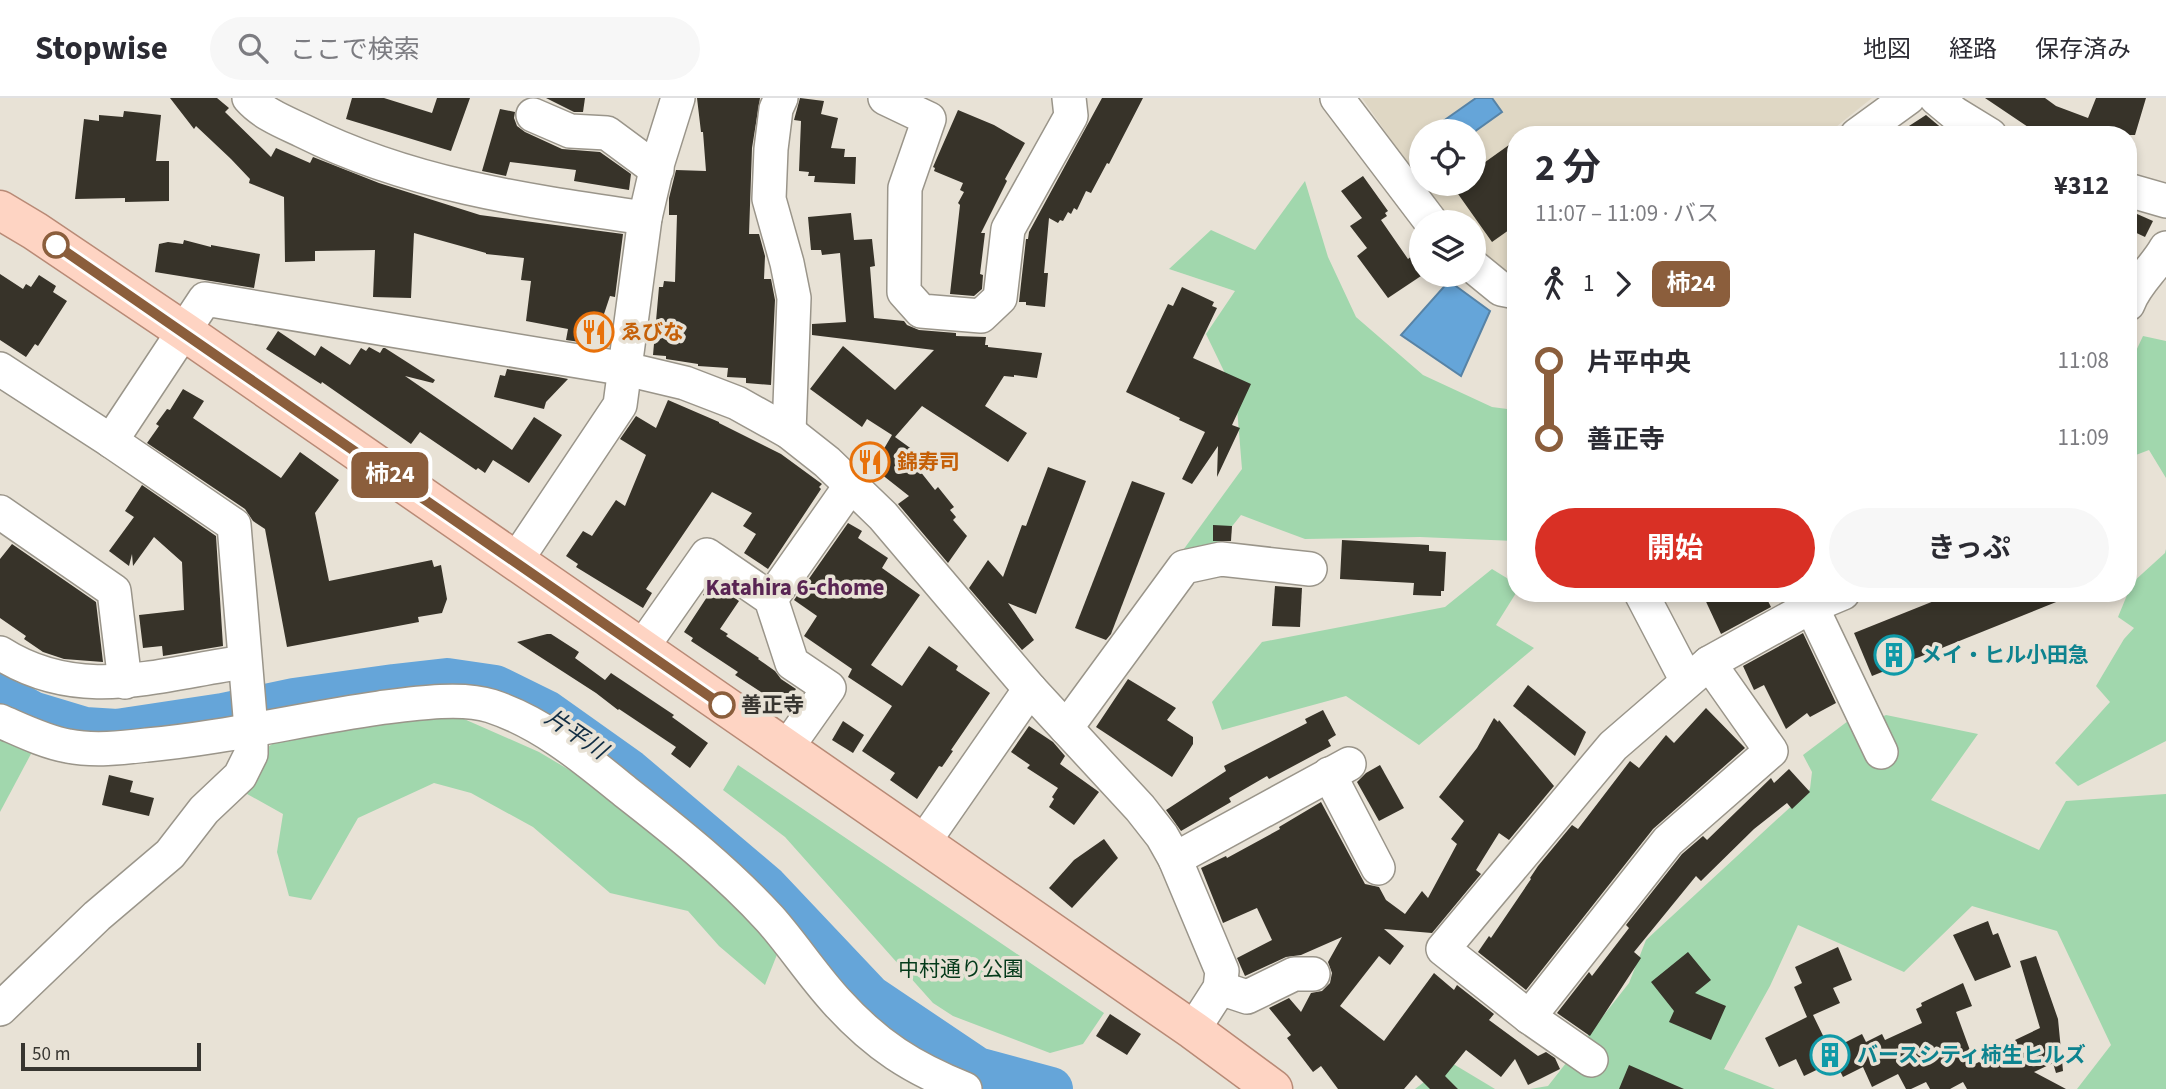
<!DOCTYPE html>
<html lang="ja">
<head>
<meta charset="utf-8">
<style>
  :root { --surface:#fff; --page:#f7f7f7; --text:#2b2b33; --muted:#7c7c81; --line:#e1e1e2; --accent:#d93025 }
  body { margin:0; font-family:"Source Sans 3","Noto Sans JP",sans-serif; background:var(--page); color:var(--text); height:100vh; display:flex; flex-direction:column; font-size:26px; white-space:nowrap }
  * { box-sizing:border-box; margin:0 }
  p { font-size:23px; color:var(--muted) }
  .icon { flex:none; width:38px; height:38px; fill:none; stroke:currentColor; stroke-width:2; stroke-linecap:round; stroke-linejoin:round }
  .map { position:relative; flex:1; overflow:hidden }
  .drawer { position:absolute; left:1507px; top:28px; width:630px; height:476px; display:flex; flex-direction:column; background:var(--surface); border-radius:28px; box-shadow:0 4px 10px #0003 }
  .drawer>* { flex:none }
  .badge { padding:0 14px; border-radius:10px; font-size:24px; line-height:46px }
  .buttons { position:absolute; left:1409px; top:21px; display:grid; gap:14px }
  .buttons a { display:grid; place-items:center; width:77px; height:77px; border-radius:50%; background:var(--surface); box-shadow:0 4px 10px #0003; font-size:35px }
  .scale { position:absolute; left:21px; bottom:18px; width:180px; box-sizing:border-box; padding-left:7px; border:4px solid #373530; border-top:0; font-size:19px; line-height:24px; white-space:nowrap; color:#373530; -webkit-text-stroke:5px #e8e2d6; paint-order:stroke }
  .map>.badge { position:absolute; translate:-50% -50%; box-shadow:0 0 0 4px #fff }
  .legs { display:flex; align-items:center; gap:10px; height:77px; padding:0 28px; font-size:23px }
  .legs p { margin-inline-start:auto }
  .headline { display:flex; align-items:center; justify-content:space-between; height:119px; padding:0 28px }
  h1 { font-size:38px; font-weight:700; line-height:52px }
  .action { display:flex; gap:14px; margin-top:auto; padding:14px 28px }
  .action a { flex:1; height:80px; border-radius:42px; background:var(--accent); color:#fff; font-size:28px; font-weight:700; line-height:80px; text-align:center }
  .action a+a { background:var(--page); color:var(--text) }
  ul { padding:0 28px; list-style:none }
  li { display:flex; align-items:center; gap:24px; height:77px; font-size:26px }
  li i { display:grid; place-items:center; width:10px; height:100%; margin:0 9px; background:currentColor }
  li i::after { content:''; width:18px; height:18px; margin:-9px; border:5px solid; border-radius:50%; background:var(--surface) }
  li p { margin-inline-start:auto }
  li:first-child i { background:linear-gradient(#0000 50%,currentColor 0) }
  li:last-child i { background:linear-gradient(currentColor 50%,#0000 0) }
  header { display:flex; align-items:center; gap:42px; box-sizing:border-box; height:98px; padding:0 35px; background:var(--surface); border-bottom:2px solid var(--line) }
  header strong { font-size:33px }
  nav { display:flex; gap:38px; margin-inline-start:auto; font-size:24px }
  .search { width:490px; height:63px; background:var(--page); display:flex; align-items:center; gap:18px; box-sizing:border-box; padding:0 24px; border-radius:38px; color:var(--muted); font-size:26px }
  .map>svg:first-child { display:block }
</style>
</head>
<body>
<header>
<strong>Stopwise</strong>
<div class="search"><svg class="icon" aria-label="search" viewBox="0 0 24 24"><circle cx="10" cy="10" r="6"/><path d="M15 15l6 6"/></svg>ここで検索</div>
<nav><a>地図</a><a>経路</a><a>保存済み</a></nav>
</header>
<div class="map">
<svg width="2166" height="991" viewBox="0 0 2166 991">
  <rect width="100%" height="100%" fill="#e8e2d6"/>
  <polygon fill="#dfd7c4" points="1362,0 1872,0 1826,37 1516,37 1515,177 1508,174 1487,158 1474,145 1474,124 1453,124 1436,107 1421,86 1474,86 1474,33 1421,33 1421,85"/>
  <g fill="#a1d7ad">
    <polygon points="1305,83 1328,159 1356,219 1423,277 1492,309 1515,312 1515,443 1420,439 1305,441 1241,417 1203,465 1181,455 1242,371 1236,298 1206,236 1235,193 1169,171 1211,132 1255,152"/>
    <polygon points="2143,238 2166,243 2166,380 2149,352 2128,360 2128,270"/>
    <polygon points="2166,451 2166,643 2078,688 2055,665 2110,604 2096,588 2124,541 2134,530 2118,519 2132,485 2165,455"/>
    <polygon points="1492,471 1515,485 1516,495 1496,527 1534,550 1419,647 1346,598 1222,632 1212,604 1262,544 1445,509"/>
    <polygon points="439,610 539,654 642,715 724,782 778,854 765,887 719,848 688,813 610,795 533,729 471,695 434,685 358,720 311,802 289,798 277,754 283,716 224,683 289,633"/>
    <polygon points="1886,617 1978,636 1931,702 2039,752 2066,703 2166,696 2166,991 2077,991 2111,947 2057,833 1972,808 1904,874 1798,827 1770,888 1724,971 1775,991 1530,991 1548,988 1629,885 1646,842 1810,691 1812,674 1803,657 1848,623 1856,631"/>
    <polygon points="0,620 40,639 0,714"/>
    <polygon points="738,667 1104,915 1083,946 1050,955 953,918 933,905 785,739 723,692"/>
    <polygon points="1450,964 1495,991 1415,991"/>
  </g>
  <g fill="#65a5d9" stroke="#5783a6" stroke-width="2">
    <polygon points="1476,0 1492,0 1502,14 1474,34 1429,33"/>
    <polygon points="1449,183 1490,213 1461,278 1401,237"/>
  </g>
  <g fill="none" stroke-linecap="round" stroke-linejoin="round">
    <polyline stroke="#65a5d9" stroke-width="44" points="0,597 32,615 85,631 117,633 223,617 294,602 394,588 447,582 495,589 546,614 629,673 766,789 870,899 977,971 1051,991"/>
  </g>
  <g fill="#373329">
    <polygon points="170,0 217,0 229,10 225,14 271,59 276,50 310,65 313,59 379,85 480,117 623,136 615,199 610,198 594,246 566,242 568,231 526,223 531,183 521,182 524,160 486,156 486,155 414,135 411,200 373,199 375,152 315,153 315,163 285,164 284,99 249,85 250,81 231,61 196,28 194,31"/>
    <polygon points="352,0 384,0 432,15 437,0 470,0 451,53 346,21"/>
    <polygon points="546,0 585,0 583,14 574,14"/>
    <polygon points="697,0 760,0 752,50 749,136 759,136 765,158 764,181 771,181 775,202 771,287 746,285 746,280 727,279 728,270 698,268 698,266 666,261 666,258 653,257 659,189 663,189 664,183 675,184 677,117 669,117 669,100 676,72 706,73 703,34 701,34"/>
    <polygon points="800,0 824,3 821,16 838,20 831,50 845,51 844,59 856,59 855,86 814,84 815,78 808,78 809,74 799,73 801,23 794,22"/>
    <polygon points="1102,0 1143,0 1109,66 1107,65 1091,95 1086,93 1077,112 1074,110 1071,116 1068,114 1063,123 1060,122 1058,125 1049,120 1044,175 1048,175 1045,209 1026,207 1026,204 1019,204 1026,141 1028,141 1029,134"/>
    <polygon points="1985,0 2045,0 2056,8 2088,20 2096,0 2146,0 2135,37 2040,37"/>
    <polygon points="500,11 515,14 514,20 517,28 525,34 562,51 600,54 631,76 629,92 574,83 576,72 510,64 506,78 482,73"/>
    <polygon points="958,12 994,27 1025,45 1005,81 1007,83 981,135 985,135 980,176 983,177 982,191 974,198 950,196 960,107 958,105 964,94 960,92 963,85 934,73 935,70 933,69"/>
    <polygon points="124,13 161,17 156,63 169,63 169,103 125,104 125,100 75,101 84,21 99,23 99,17 123,19"/>
    <polygon points="1926,17 1950,37 1895,37"/>
    <polygon points="1516,42 1516,127 1492,144 1451,86 1474,86 1474,72"/>
    <polygon points="1363,78 1388,113 1385,115 1387,118 1381,122 1408,161 1421,151 1421,178 1388,200 1357,158 1367,150 1350,128 1362,120 1341,93"/>
    <polygon points="2128,112 2153,123 2145,139 2128,131"/>
    <polygon points="851,115 854,142 872,141 875,168 870,169 874,220 904,223 907,227 919,232 956,235 956,238 986,239 985,247 988,247 988,249 1042,255 1037,280 1014,277 1014,279 1004,278 985,308 1027,335 1008,364 922,308 895,339 913,352 908,358 935,392 938,389 954,409 950,412 956,419 953,422 967,438 948,465 898,406 909,398 876,372 878,369 875,366 892,337 867,321 862,329 810,291 843,248 895,292 934,252 812,237 812,226 846,224 840,155 822,157 821,152 811,152 808,119"/>
    <polygon points="184,142 211,149 211,147 260,156 254,190 155,174 159,146 168,144 183,146"/>
    <polygon points="0,176 23,191 26,186 31,189 39,177 56,188 53,194 67,203 38,248 35,246 26,259 0,242"/>
    <polygon points="1182,189 1214,204 1212,208 1217,210 1193,260 1251,286 1232,327 1240,330 1217,379 1218,348 1192,386 1182,381 1205,334 1179,322 1180,320 1126,294 1168,206 1173,208"/>
    <polygon points="278,233 315,258 321,248 350,267 361,250 366,253 369,249 380,255 383,250 385,250 435,282 433,285 405,278 512,352 534,319 562,337 529,385 493,362 485,375 478,370 476,372 420,334 411,346 322,284 321,286 266,251"/>
    <polygon points="507,271 558,279 568,281 546,304 544,311 494,299 500,277 505,278"/>
    <polygon points="183,291 204,303 193,320 281,380 300,354 339,382 315,415 329,483 432,462 434,469 441,467 447,501 442,515 418,519 419,524 287,549 265,431 253,423 245,411 147,345 159,328 156,326 167,311 170,312"/>
    <polygon points="668,302 719,324 719,325 781,356 822,386 819,389 821,391 768,471 744,455 756,436 743,428 752,415 712,394 646,491 652,495 643,510 576,469 578,466 566,458 583,433 592,438 616,402 625,408 646,357 620,341 636,318 656,330"/>
    <polygon points="1048,369 1086,383 1036,516 1008,505 1034,542 1022,552 969,490 988,462 1003,479 1022,427 1026,428"/>
    <polygon points="1132,383 1165,395 1111,536 1106,542 1075,530"/>
    <polygon points="142,387 216,438 223,548 163,558 162,548 143,550 139,517 184,512 182,464 154,439 133,468 132,456 129,468 109,453 134,419 125,413"/>
    <polygon points="848,425 862,433 858,440 888,460 882,470 920,497 871,567 902,588 929,548 958,568 956,572 990,595 951,652 953,653 942,669 939,668 917,701 890,682 895,675 862,653 892,608 848,579 852,571 804,538 817,518 794,502"/>
    <polygon points="1213,427 1232,428 1231,443 1213,443"/>
    <polygon points="1342,442 1429,447 1429,453 1446,454 1444,493 1441,493 1441,498 1413,497 1414,485 1340,481"/>
    <polygon points="12,446 96,504 103,564 64,561 43,554 24,541 26,538 0,520 0,461"/>
    <polygon points="712,484 739,503 720,531 728,536 726,538 759,560 758,561 775,573 781,581 796,591 784,609 735,577 738,574 691,543 693,540 684,534 707,499 703,497"/>
    <polygon points="1275,488 1302,490 1300,529 1272,528"/>
    <polygon points="1702,495 1764,495 1771,509 1721,536"/>
    <polygon points="1954,495 2076,495 2076,496 1872,578 1854,535"/>
    <polygon points="1803,535 1836,605 1810,619 1807,615 1786,631 1764,587 1754,592 1743,568"/>
    <polygon points="547,536 551,536 579,554 575,560 605,582 611,575 674,617 672,619 708,645 690,670 671,656 676,649 619,611 618,612 596,595 517,544"/>
    <polygon points="1128,581 1176,610 1167,622 1193,639 1193,646 1172,679 1096,629"/>
    <polygon points="1528,587 1586,634 1575,658 1513,608"/>
    <polygon points="1706,610 1745,650 1653,731 1526,892 1478,854 1489,838 1491,840 1531,781 1530,780 1538,768 1572,727 1578,731 1630,663 1639,670 1666,637 1674,645"/>
    <polygon points="1323,612 1336,637 1328,642 1331,648 1269,681 1267,678 1229,700 1231,704 1181,733 1166,712 1226,673 1224,668 1307,625 1305,621"/>
    <polygon points="1494,620 1498,624 1499,622 1554,688 1509,742 1499,735 1476,772 1481,776 1432,835 1384,831 1404,848 1390,867 1379,858 1340,908 1384,943 1434,875 1454,892 1457,887 1494,916 1489,922 1538,958 1546,954 1555,960 1560,971 1528,987 1515,961 1501,979 1466,952 1445,978 1458,991 1430,991 1416,977 1404,991 1338,991 1321,968 1313,974 1287,940 1291,937 1269,910 1289,900 1301,914 1311,895 1322,893 1330,885 1332,875 1328,864 1342,839 1301,857 1286,859 1245,878 1237,860 1272,842 1257,810 1223,825 1201,770 1226,758 1227,760 1280,731 1279,729 1321,704 1365,786 1379,789 1386,802 1405,816 1422,793 1428,800 1457,746 1451,741 1464,723 1439,699 1477,650"/>
    <polygon points="843,623 864,637 853,655 832,642"/>
    <polygon points="1029,628 1053,644 1065,658 1060,666 1099,694 1074,727 1049,709 1054,701 1052,699 1058,690 1027,670 1030,667 1011,654"/>
    <polygon points="1380,667 1404,710 1379,723 1357,684 1366,675"/>
    <polygon points="1789,671 1810,694 1792,711 1787,705 1754,731 1701,783 1696,778 1634,854 1641,860 1590,938 1557,915 1589,874 1592,878 1629,830 1626,827 1682,756 1703,738 1707,742 1771,680 1774,685"/>
    <polygon points="109,677 133,683 130,694 154,700 149,718 102,707"/>
    <polygon points="1104,741 1118,760 1072,810 1049,790 1074,762"/>
    <polygon points="1988,823 1993,837 1998,835 2011,869 1975,883 1953,837"/>
    <polygon points="1838,849 1852,882 1833,890 1840,905 1813,917 1830,952 1862,936 1866,944 1882,936 1885,942 1922,925 1916,911 1922,908 1921,905 1963,885 1972,908 1956,914 1975,966 2017,945 2015,942 2040,930 2020,863 2036,858 2058,921 2063,973 2056,975 2053,965 2034,974 2066,991 1967,991 1963,984 1950,991 1930,991 1926,984 1911,991 1906,991 1898,976 1872,989 1863,969 1843,979 1835,963 1804,978 1796,961 1779,969 1765,940 1807,919 1794,889 1802,885 1795,869"/>
    <polygon points="1688,854 1711,882 1695,895 1726,908 1711,942 1669,924 1674,913 1651,884"/>
    <polygon points="1110,916 1141,936 1127,957 1096,938"/>
    <polygon points="1629,967 1684,991 1619,991"/>
  </g>
  <g fill="none" stroke-linecap="round" stroke-linejoin="round">
    <g stroke="#9a958a" stroke-width="36">
      <g id="minor">
        <path d="M249,0C263,16 284,24 303,33C411,87 528,103 645,120"/>
        <polyline points="781,0 776,11 771,51 769,101 787,165 794,200 789,334"/>
        <polyline points="885,0 929,21 905,90 904,194 921,213 981,218 1000,200 1008,131 1071,18 1069,0"/>
        <polyline points="1337,0 1431,124"/>
        <polyline points="1936,0 1954,15 1990,37"/>
        <polyline points="533,17 570,33 607,35 657,72"/>
        <polyline points="1857,37 1908,0"/>
        <polyline points="2128,92 2166,103"/>
        <polyline points="1474,169 1501,191 1516,194"/>
        <path d="M2128,206C2136,184 2155,170 2166,150"/>
        <polyline points="0,271 111,343 234,427 251,631 251,656 240,678 204,712 170,756 97,818 0,911"/>
        <polyline points="111,343 205,201 626,271 685,285 737,305 789,334 827,364 883,418 1030,591 1140,710 1162,738 1175,761 1222,873 1220,890 1193,932"/>
        <polyline points="0,414 114,493 125,584"/>
        <polyline points="515,464 620,307 645,120 658,64 678,0"/>
        <polyline points="1641,495 1687,583"/>
        <polyline points="1805,495 1881,654"/>
        <polyline points="771,501 851,387"/>
        <polyline points="641,551 707,457 771,501 792,565 829,590 786,651"/>
        <path d="M0,555C80,606 159,576 244,564"/>
        <path d="M0,623C21,632 45,644 68,648C93,653 122,650 147,647C225,640 301,621 379,610C410,606 461,598 491,608C543,625 585,661 627,695C677,734 727,774 770,821C793,847 813,878 837,904C876,947 912,970 965,991"/>
        <polyline points="1066,630 1184,469 1221,461 1310,471"/>
        <polyline points="1329,676 1378,770"/>
        <polyline points="923,745 1030,591"/>
        <polyline points="1175,761 1349,666"/>
        <polyline points="1220,890 1247,899 1294,876 1313,876"/>
        <polyline points="1529,919 1668,743 1771,653 1709,565"/>
        <polyline points="1591,962 1529,919 1443,851 1613,648 1709,565 1812,508 1843,495"/>
      </g>
    </g>
    <g stroke="#b88a76" stroke-width="41">
      <polyline id="major" points="0,112 35,133 185,234 1193,932 1273,991"/>
    </g>
    <use href="#minor" stroke="#fff" stroke-width="33"/>
    <use href="#major" stroke="#fed4c3" stroke-width="38"/>
  </g>
  <g fill="none" stroke-linecap="round" stroke-linejoin="round">
    <g stroke="#fff" stroke-width="16">
      <polyline id="line-1" points="56,147 722,607"/>
    </g>
    <use href="#line-1" stroke="#8b5e3c" stroke-width="10"/>
  </g>
  <defs>
    <g id="restaurant-ring" transform="scale(2.0125)"><circle r="9.5" fill="#e8e2d6" stroke="#e8710a" stroke-width="1.5"/><path d="M-5-6h1v4h1v-4h1v4h1v-4h1v5L-1.5 .5V6h-2V.5L-5-1ZM5-6V6H3V1.5H1.5Q1.5-4 5-6Z" fill="#e8710a"/></g>
    <g id="building-ring" transform="scale(2.0125)"><circle r="9.5" fill="#e8e2d6" stroke="#0f9aa8" stroke-width="1.5"/><path d="M-4-6H4V6H1V3H-1V6H-4ZM-2.5-4.3h1.7v1.8h-1.7ZM.8-4.3h1.7v1.8H.8ZM-2.5-1h1.7V.8h-1.7ZM.8-1h1.7V.8H.8Z" fill="#0f9aa8"/></g>
  </defs>
  <g fill-rule="evenodd">
    <use href="#restaurant-ring" x="594" y="234"/>
    <use href="#restaurant-ring" x="870" y="364"/>
    <use href="#building-ring" x="1894" y="557"/>
    <use href="#building-ring" x="1830" y="957"/>
  </g>
  <g fill="#fff" stroke="#8b5e3c" stroke-width="3.5">
    <circle cx="56" cy="147" r="12"/>
    <circle cx="722" cy="607" r="12"/>
  </g>
  <g text-anchor="middle" dominant-baseline="central" stroke-width="7" stroke-linejoin="round" paint-order="stroke">
    <g font-size="21" font-weight="bold" fill="#c56008" stroke="#e8e2d6" text-anchor="start">
      <text x="621" y="234">ゑびな</text>
      <text x="897" y="364">錦寿司</text>
    </g>
    <g font-size="21" font-weight="bold" fill="#0d838f" stroke="#e8e2d6" text-anchor="start">
      <text x="1921" y="557">メイ・ヒル小田急</text>
      <text x="1857" y="957">バースシティ柿生ヒルズ</text>
    </g>
    <g font-size="21" font-weight="bold" fill="#373530" stroke="#e8e2d6" text-anchor="start">
      <text x="741" y="607">善正寺</text>
    </g>
    <g font-size="21" fill="#043a1a" stroke="#e8e2d6">
      <text x="961" y="871">中村通り公園</text>
    </g>
    <g font-size="23" font-weight="bold" fill="#592553" stroke="#e8e2d6">
      <text x="795" y="489">Katahira 6-chome</text>
    </g>
    <g font-size="23" font-style="italic" fill="#112d43" stroke="#e8e2d6">
      <text transform="translate(576 636) rotate(34)">片平川</text>
    </g>
  </g>
</svg>
<div class="buttons">
<a><svg class="icon" aria-label="locate" viewBox="0 0 24 24"><circle cx="12" cy="12" r="6"/><path d="M12 2v4M12 18v4M2 12h4M18 12h4"/></svg></a>
<a><svg class="icon" aria-label="layers" viewBox="0 0 24 24"><path d="M12 4l9 5-9 5-9-5zM3 14l9 5 9-5"/></svg></a>
</div>
<div class="scale">50 m</div>
<b class="badge" style="left:390px;top:377px;background:#8b5e3c;color:#fff">柿24</b>
<section class="drawer">
<div class="headline"><div><h1>2 分</h1><p>11:07 – 11:09 · バス</p></div><b>¥312</b></div>
<div class="legs"><svg class="icon" aria-label="walk" viewBox="0 0 24 24"><circle cx="13" cy="4" r="2"/><path d="M13 8l-2 6 4 7M11 14l-3 7M7 12l3-4h3l4 4"/></svg>1<svg class="icon" aria-label="forward" viewBox="0 0 24 24"><path d="M9 5l7 7-7 7"/></svg><b class="badge" style="background:#8b5e3c;color:#fff">柿24</b></div>
<ul>
<li><i style="color:#8b5e3c"></i><b>片平中央</b><p>11:08</p></li>
<li><i style="color:#8b5e3c"></i><b>善正寺</b><p>11:09</p></li>
</ul>
<div class="action"><a>開始</a><a>きっぷ</a></div>
</section>
</div>
</body>
</html>
